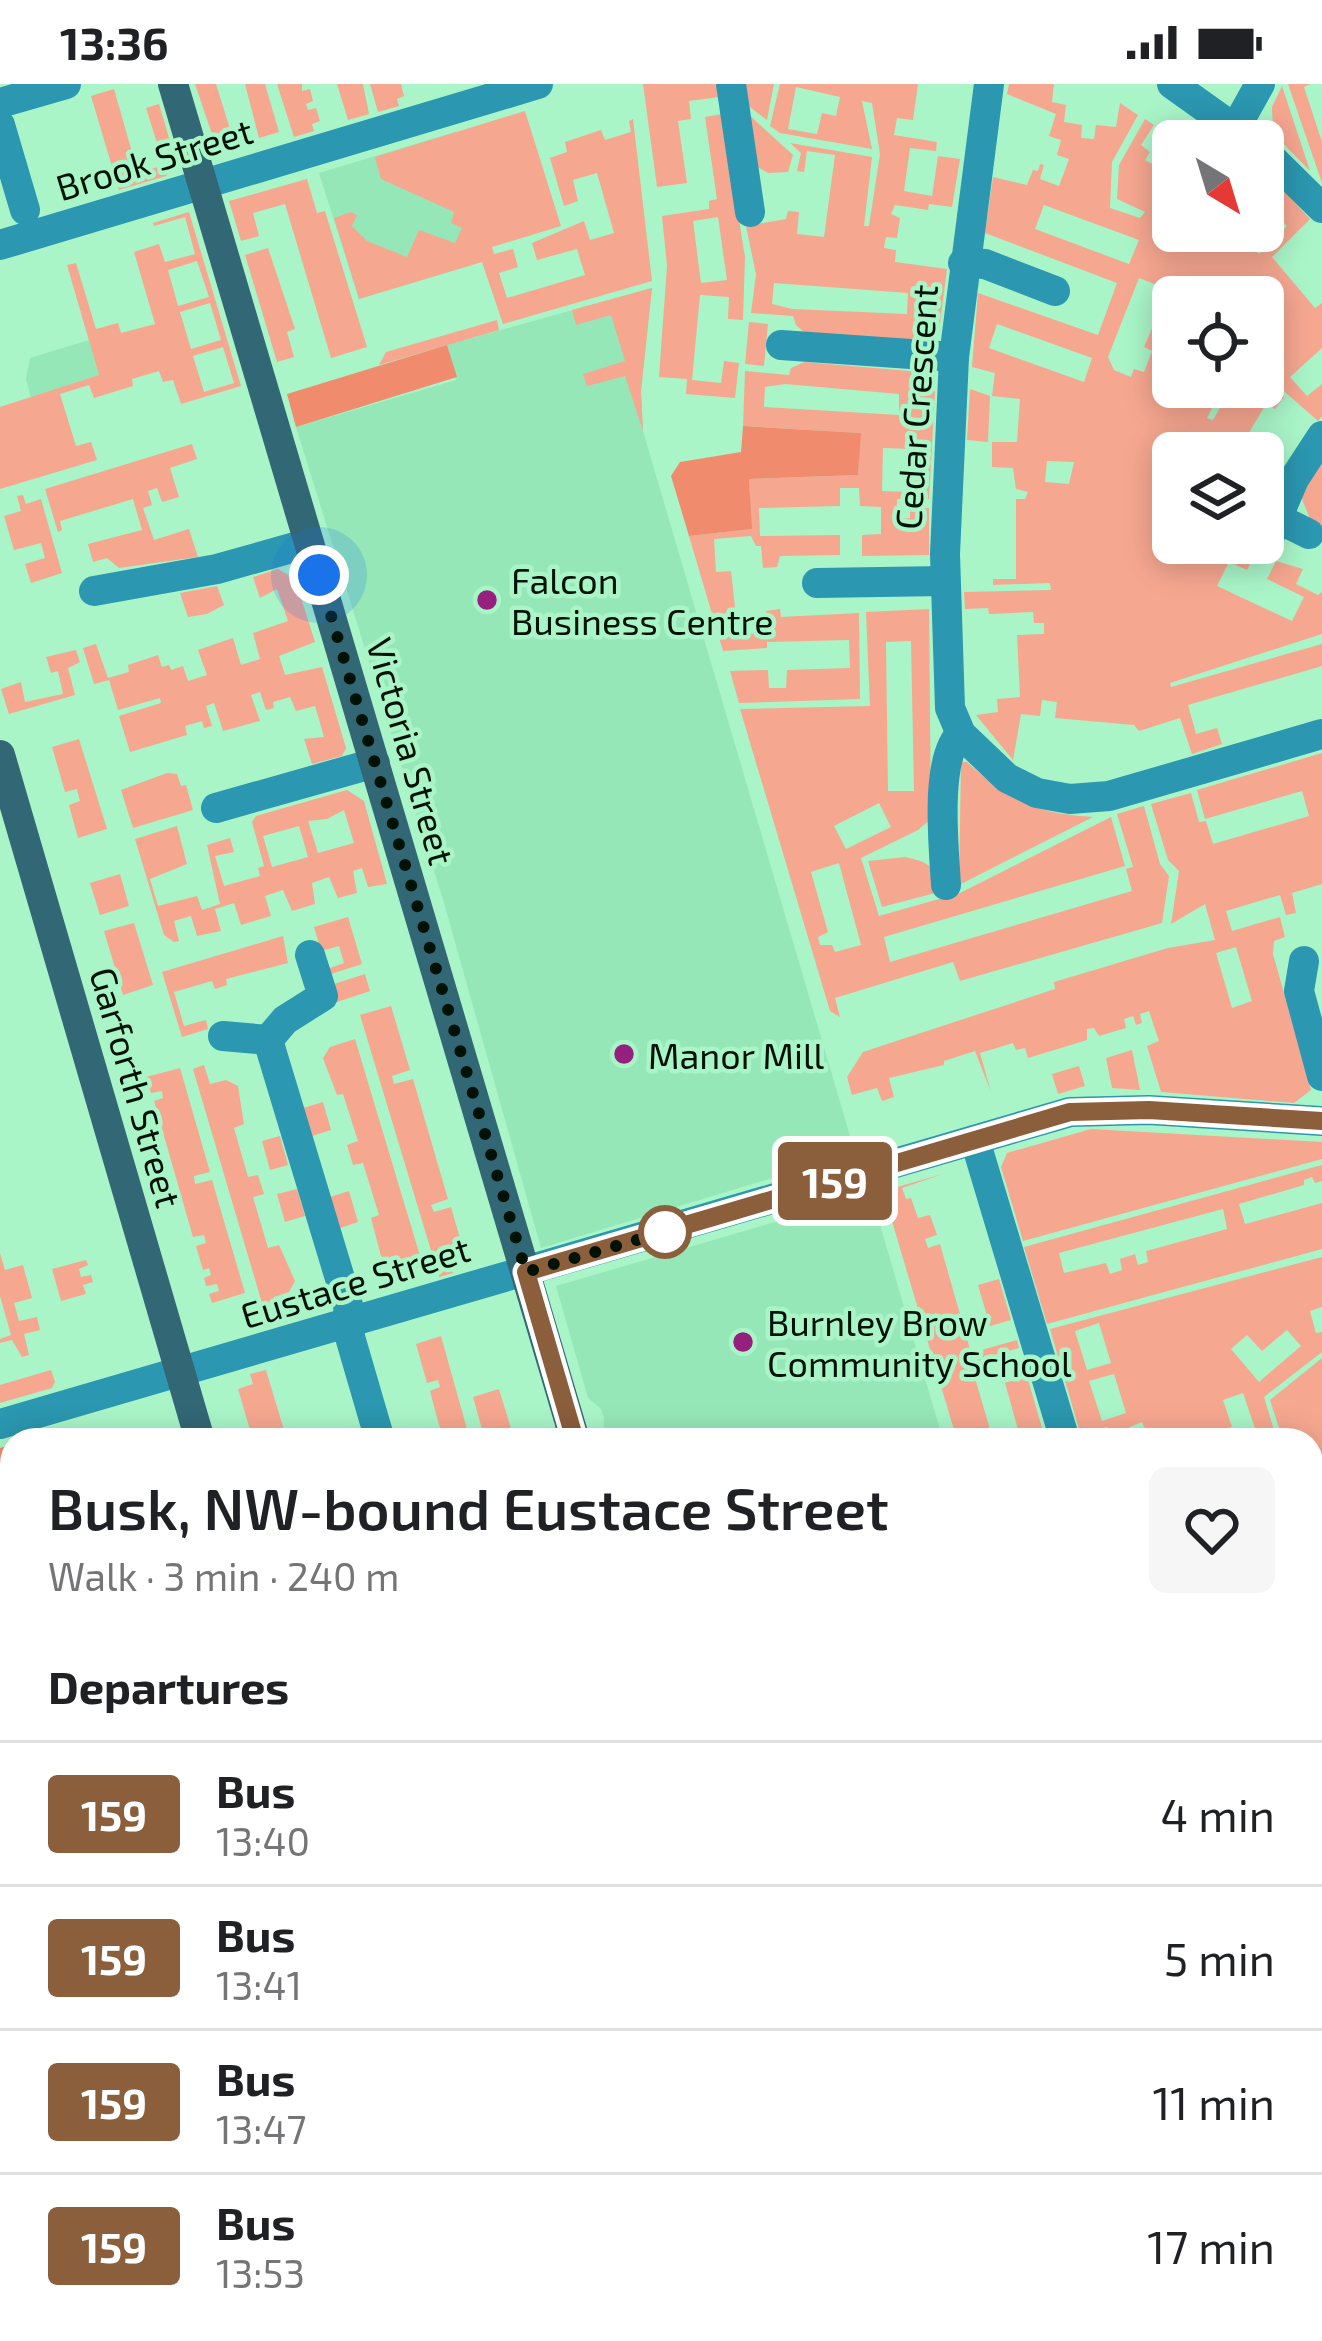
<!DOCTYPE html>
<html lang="en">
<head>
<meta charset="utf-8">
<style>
  :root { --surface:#fff; --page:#f6f6f6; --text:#202124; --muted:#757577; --line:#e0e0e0 }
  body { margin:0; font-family:"Exo 2",sans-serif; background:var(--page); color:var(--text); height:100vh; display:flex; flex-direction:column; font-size:45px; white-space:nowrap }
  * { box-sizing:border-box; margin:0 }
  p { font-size:39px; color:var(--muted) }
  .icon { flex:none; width:66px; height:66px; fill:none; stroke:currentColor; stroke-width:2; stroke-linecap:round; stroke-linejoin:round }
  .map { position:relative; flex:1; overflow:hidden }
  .details { position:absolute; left:0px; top:1344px; width:1323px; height:915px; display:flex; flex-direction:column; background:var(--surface); border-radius:36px 36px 0 0; box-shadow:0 6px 30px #0003 }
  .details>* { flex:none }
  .badge { padding:0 24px; border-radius:9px; font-size:42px; line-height:78px }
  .needle { width:78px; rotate:142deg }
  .buttons { position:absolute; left:1152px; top:36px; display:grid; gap:24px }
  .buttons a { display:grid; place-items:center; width:132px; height:132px; border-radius:18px; background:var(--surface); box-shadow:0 6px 30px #0003; font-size:60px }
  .you { position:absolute; width:60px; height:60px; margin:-30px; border:9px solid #fff; border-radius:50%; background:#1a73e8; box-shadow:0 0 0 18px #1a73e833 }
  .map>.badge { position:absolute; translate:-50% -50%; box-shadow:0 0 0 6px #fff }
  h2 { padding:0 48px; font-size:45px; line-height:108px }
  .round { display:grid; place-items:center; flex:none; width:126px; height:126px; border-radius:18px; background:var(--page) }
  .summary { display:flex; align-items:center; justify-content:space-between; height:204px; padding:0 48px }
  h1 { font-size:57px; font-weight:600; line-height:90px }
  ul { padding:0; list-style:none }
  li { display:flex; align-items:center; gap:36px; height:144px; padding:0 48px; border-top:3px solid var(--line) }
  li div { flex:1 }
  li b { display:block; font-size:45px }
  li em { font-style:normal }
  li .badge { min-width:132px; font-weight:700; text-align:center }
  .status { display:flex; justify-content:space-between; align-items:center; height:84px; padding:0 60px; background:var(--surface); direction:ltr }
  .status svg { height:33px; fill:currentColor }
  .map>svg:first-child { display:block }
</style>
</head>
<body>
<div class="status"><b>13:36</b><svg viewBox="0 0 49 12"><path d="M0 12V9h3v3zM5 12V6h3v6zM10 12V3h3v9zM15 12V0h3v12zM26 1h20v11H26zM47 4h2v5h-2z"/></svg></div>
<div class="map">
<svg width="1322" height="2257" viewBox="0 0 1322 2257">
  <rect width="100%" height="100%" fill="#a9f5c8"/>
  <g fill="#96e7b8">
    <polygon points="455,48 495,174 359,215 319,89"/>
    <polygon points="652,204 641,307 643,347 855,1069 541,1164 444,819 296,343 456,296 447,261"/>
    <polygon points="89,256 99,291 31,314 26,295 30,274"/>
    <polygon points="871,1110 943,1356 603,1356 604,1334 601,1325 588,1314 556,1202"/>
  </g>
  <g fill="#f6a790" fill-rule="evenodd">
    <polygon points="195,0 216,0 235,61 222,66 215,59"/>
    <polygon points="245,0 265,0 279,48 259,54"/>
    <polygon points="277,0 302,0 302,7 310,5 313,17 306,20 308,26 316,24 320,37 312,40 314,47 294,53"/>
    <polygon points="337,0 363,0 369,30 348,36"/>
    <polygon points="370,0 401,0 404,12 397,15 399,22 378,28"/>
    <polygon points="643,0 717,0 719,13 689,17 691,35 678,37 687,99 657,103"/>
    <polygon points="741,0 774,0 767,36 742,17"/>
    <path d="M780,0H918L913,36L897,34L894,51L937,58L936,67L910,64L904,107L932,112L938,72L960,75L952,123L929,120L928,126L895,121L891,130L900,134L897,154L886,153L884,164L896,166L895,178L947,185L939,248L925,261L806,250L796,241L793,232L751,229L756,190L746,142L786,135L788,127L799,128L797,150L824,153L835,71L807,67L804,88L797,87L801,69L790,59L872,73L864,142H869L880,70L872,19L862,17L872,65L780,49L770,42ZM796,3L840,13L836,32L822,29L817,50L788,45ZM774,199L908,209L907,230L792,225L772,220Z"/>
    <path d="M1009,0H1054L1052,18L1066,21L1064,38L1082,41L1081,54L1094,55L1096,41L1116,43L1120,19L1138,31L1112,78L1110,124L1140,134L1145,128L1117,115L1119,81L1145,35L1154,41L1141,61L1150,68L1145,76L1154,81L1158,74L1173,85V147H1248L1242,154L1259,170L1287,142L1269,123L1285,108L1310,135L1272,173L1315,224L1322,219V264L1290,293L1307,312L1322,300V332L1318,337L1263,289V272L1282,253L1275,244L1263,255V213H1173V234L1158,229L1167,205L1139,194L1108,273L1114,286L1131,293L1134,285L1144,288L1152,267L1144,263L1152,244L1167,250L1173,237V303H1223L1207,334L1213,336L1232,303H1263V298L1284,313L1275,325L1266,320L1237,369H1173V459H1218L1254,472L1247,486L1229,478L1217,502L1292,537L1304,513L1267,495L1276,477L1303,485L1296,500L1318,511L1322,508V550L1170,599L1171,603L1322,560V582L1188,621L1196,650L1217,644L1222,660L1192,670L1180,634L1139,647L1134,641L1055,634L1057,618L1042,616L1040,632L1021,630L1013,676L976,631L998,628L997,615L1020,613L1017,551L1044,550V539H1034L1033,528L989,530L988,524L965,525L964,508L1051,506L1050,499L993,501V495H1016V415H1025L1028,408L1016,405L1013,384L992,383V358H1017L1020,315L992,312L995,289L972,283L978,209L1098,251L1117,199L985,149L993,93L1027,101L1033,86L1038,87L1040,80L1044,81L1040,95L1059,102L1069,75L1057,71L1061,56L1049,52L1056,30L1007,10ZM1044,121L1139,156L1129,180L1035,145ZM997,240L1092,274L1084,298L989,264ZM1047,377L1074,378L1069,400L1045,398Z"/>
    <polygon points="1288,0 1310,0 1304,3 1322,58 1322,99"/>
    <polygon points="1282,2 1310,87 1273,49 1272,23"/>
    <polygon points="114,5 138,89 164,81 146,24 159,20 177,81 166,92 119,106 91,12"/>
    <polygon points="525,27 561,142 492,163 494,170 513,165 518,183 499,189 507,214 585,191 577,165 537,176 532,159 584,137 590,156 614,149 597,89 573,96 578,117 564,122 550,74 567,68 565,58 601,46 605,56 631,48 629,37 633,35 652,197 503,240 482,178 359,215 334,134 351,128 357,131 352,142 367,157 407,173 419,146 455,159 462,144 451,139 454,128 381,95 375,73"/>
    <polygon points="747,29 793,71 788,88 768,89 756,82"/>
    <path d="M722,30L745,173L743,236L728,235L729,213L700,211L692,296L721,299L724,277L739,279L735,314L686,310L687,295L659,293L667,182L662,132L709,125V117L717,115L705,33ZM718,133L727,196L701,199L693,137Z"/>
    <polygon points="307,95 317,129 325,127 367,263 331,274 285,120 253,129 259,152 241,157 229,117"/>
    <path d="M189,128L241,302L181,320L173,296L163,298L159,287L132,295L133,302L94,314L89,301L60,310L76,362L91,358L97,376L0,405V323L99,291L67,181L76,179L96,245L118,239L121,249L155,240L134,168L159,160L165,178L195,170L185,133L154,142L153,139ZM197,177L209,213L178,222L168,186ZM210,219L221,256L191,265L180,228ZM223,263L234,299L204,308L193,272Z"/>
    <polygon points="268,164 295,245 287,248 294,273 277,278 245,171"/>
    <polygon points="652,204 641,307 643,347 625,292 587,302 583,290 625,277 611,231 576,241 572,226"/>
    <polygon points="497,236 499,246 379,281 386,268"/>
    <polygon points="749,238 768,240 764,282 745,280"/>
    <path d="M805,278L921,288L935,307L929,415H897V435L910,434V424H929V471L862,472V451L881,450V423L860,422L859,404H840V422L759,424L760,452L840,451V471L780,472L777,483L763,484L761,462H756L751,452L714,455L716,488L731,487L738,551L767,548L766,527L780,525L781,533L859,529L860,615L739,619L730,587L768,586L769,604H786L787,586L850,584L849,556L767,558V564L723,567L689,452L751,445L749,395L858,391L860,349L743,342L745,287L789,291L791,284ZM785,300L899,310V331L764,323L765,303ZM883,364L912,365L909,408L882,407Z"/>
    <polygon points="970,305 990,312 988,358 967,356"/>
    <polygon points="192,360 197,375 170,384 179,413 162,418 157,404 148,407 152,421 143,424 154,456 189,445 198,473 119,484 107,474 93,478 88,460 142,446 133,415 60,437 62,446 58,448 45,405"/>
    <polygon points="1322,377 1322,442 1310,435 1301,412"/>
    <polygon points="23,411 26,420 41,415 62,489 31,499 25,480 45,474 41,459 14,466 4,432 21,427 17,412"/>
    <polygon points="278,485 295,495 315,558 279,572 285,591 322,583 346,664 342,672 312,680 304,655 324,653 315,622 296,627 290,613 273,618 274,624 266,626 260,608 251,611 260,637 223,647 214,619 206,622 212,642 204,644 202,637 185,642 187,651 130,668 119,632 161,619 160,614 118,626 109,596 94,600 83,564 96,560 108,594 129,588 128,581 158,571 162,583 169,581 171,586 183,582 188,597 207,591 198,566 233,554 241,581 260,575 253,549 288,537 277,505 260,514 253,493"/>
    <polygon points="217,502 224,521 207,530 188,533 180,509"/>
    <path d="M929,525L931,735L918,746L861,774L879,832L960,809L1111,733L1125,782L884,853L890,878L1132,807L1126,785L1133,783L1117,730L1144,722L1160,780L1169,792L1162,839L960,897L953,878L835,914L840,933L830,927L740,625L870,622L866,528ZM911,557L914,707H888L886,558ZM879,719L891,743L846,765L834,742ZM839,779L861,861L835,868L832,861H820L818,853L828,848L811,788Z"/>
    <polygon points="76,566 80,578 68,584 75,611 9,630 1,605 21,598 25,618 63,610 58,587 51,589 46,573"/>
    <polygon points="79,655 107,745 78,754 69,721 80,717 77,705 65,708 52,663"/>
    <path d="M1322,669V800L1292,809L1296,829L1286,831L1280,811L1226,827L1232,847L1280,833L1285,853L1274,857L1273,870L1311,1006L1294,1019L1161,1008L1147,962L1159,957L1149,927L1140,930L1142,939L1136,941L1133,932L1124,935L1126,944L1099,952L1094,944L1087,945V956L1028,974L1025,964L1016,966L1013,959L980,969L991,1008L975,967L944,977V981L889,994L894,1013L882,1017L877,1004L852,1011L847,993L863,968L1055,905L1054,898L1168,864L1215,856L1205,820L1171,840L1179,787L1168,776L1151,720L1191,709L1199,738L1206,737L1213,760L1309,732L1302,707L1205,735L1197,706ZM1236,863L1252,917L1232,924L1216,869Z"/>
    <path d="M961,678H967C1010,717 1034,729 1093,733L959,801Z"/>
    <polygon points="167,689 177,690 181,702 186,701 193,726 133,744 121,706"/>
    <path d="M347,706L364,717L387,800L368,803L362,784L353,787L357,809L338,814L329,793L312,799L315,820L292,827L283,806L265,812L271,832L241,841L234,819L215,825L221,847L197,852L191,832L174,837L179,857L174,858L164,851L135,755L177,742L187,780L150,795L158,822L197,812L202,826L220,820L207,761L230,754L234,768L215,772L224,802L260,792L258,784L264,782L252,738L256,732ZM344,726L354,759L318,769L308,737L327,735ZM299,742L308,773L272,783L263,752Z"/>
    <path d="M905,773C929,778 937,783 939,808L882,823L868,777Z"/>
    <polygon points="120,790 129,822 100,831 90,799"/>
    <polygon points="348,833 362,880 328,891 327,885 344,879 339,862 321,867 314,843"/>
    <polygon points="134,839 153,901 123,911 104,847"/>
    <polygon points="283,852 288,879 226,895 227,901 215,905 212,897 174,908 184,942 206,936 208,945 182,953 162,888"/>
    <polygon points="365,890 370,907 337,918 331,901"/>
    <polygon points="391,922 410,986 392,992 394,1000 413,995 448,1115 431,1121 434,1128 451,1123 464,1168 448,1173 453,1189 439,1193 360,931"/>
    <polygon points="355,955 423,1182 410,1186 406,1175 391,1179 381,1172 371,1134 379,1131 363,1079 353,1081 347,1061 358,1057 343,1010 337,1011 323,974 330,963"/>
    <polygon points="1132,966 1140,1006 1112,1004 1106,974"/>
    <polygon points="204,981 210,1000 226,996 238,1002 244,1040 234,1044 248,1093 258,1091 264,1110 253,1113 268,1164 279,1161 295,1197 289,1208 274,1213 279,1231 293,1228 295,1235 269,1243 193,985"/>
    <polygon points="1079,982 1085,1002 1058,1010 1052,990"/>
    <polygon points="180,984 210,1088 194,1092 195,1100 212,1096 245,1209 212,1219 209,1210 219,1207 217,1200 206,1202 204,1194 211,1191 209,1184 203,1186 196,1162 206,1159 204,1151 193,1153 154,1017 163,1014 162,1007 151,1009 146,993"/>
    <polygon points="323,1018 331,1046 312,1052 303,1024"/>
    <polygon points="1091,1045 1322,1058 1322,1075 1023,1157 1001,1083 1007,1069"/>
    <polygon points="280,1052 288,1081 270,1086 262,1057"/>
    <path d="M1322,1081V1097L1315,1099L1312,1093L1304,1096V1101L1239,1120L1245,1140L1322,1119V1165L1047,1240L1024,1163ZM1223,1125L1227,1145L1146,1167L1148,1178L1138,1181L1135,1170L1120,1175L1122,1186L1110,1190L1106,1179L1064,1189L1059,1169Z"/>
    <polygon points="943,1090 902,1104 906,1115 911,1114 918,1134 930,1131 937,1151 925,1155 928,1164 940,1160 971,1269 1017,1256 1019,1264 987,1273 989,1281 973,1287 993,1356 957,1356 883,1107"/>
    <polygon points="297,1105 305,1132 285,1138 277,1110"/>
    <polygon points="349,1107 358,1138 340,1144 330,1113"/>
    <polygon points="0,1169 5,1186 23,1181 32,1214 14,1219 19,1237 37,1233 40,1246 24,1250 29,1271 22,1273 12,1256 0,1259 0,1255 11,1251 0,1212"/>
    <path d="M1322,1173V1223L1310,1227L1316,1249L1322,1248V1268L1264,1313L1277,1356H1259L1243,1309L1223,1316L1232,1343L1221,1346L1224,1355L1235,1352L1236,1356H1150L1142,1338L1111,1351L1107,1343L1081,1352L1050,1245ZM1099,1239L1111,1279L1087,1286L1075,1247ZM1287,1246L1301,1262L1259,1298L1231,1265L1247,1251L1262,1267ZM1114,1290L1126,1329L1102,1337L1089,1297Z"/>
    <polygon points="86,1176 88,1181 79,1185 81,1193 91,1191 93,1198 83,1201 86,1210 61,1217 52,1185"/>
    <polygon points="999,1195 1011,1236 990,1242 978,1201"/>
    <polygon points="441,1252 470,1356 443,1356 430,1307 440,1303 438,1296 427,1299 416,1260"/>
    <polygon points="1322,1274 1322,1379 1311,1378 1311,1356 1283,1356 1270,1316"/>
    <polygon points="51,1286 55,1298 52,1304 0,1319 0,1301"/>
    <polygon points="266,1286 287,1356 253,1356 238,1305 253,1300 250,1290"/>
    <polygon points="1027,1292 1044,1351 1021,1356 1005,1299"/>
    <polygon points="499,1305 513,1351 485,1356 473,1313"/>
    <polygon points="1322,1422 1322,1506 1311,1503 1311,1431 1320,1433"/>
    <polygon points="0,1439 12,1452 12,1511 0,1514"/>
    <polygon points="1311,1587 1322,1589 1322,1641 1311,1645"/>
    <polygon points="1322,2120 1322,2257 1187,2257 1185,2247 1311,2247 1311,2121"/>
    <path d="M124,2247H215C185,2252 149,2257 124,2247Z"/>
  </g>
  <g fill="#f08c6d">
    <polygon points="447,261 457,293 296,343 287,310"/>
    <polygon points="743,342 861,349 858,391 749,395 752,445 689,452 671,392 680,378 741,368"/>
    <polygon points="12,1361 12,1437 0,1425 0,1364"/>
  </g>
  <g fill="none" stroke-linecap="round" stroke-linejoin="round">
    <g stroke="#2b97b0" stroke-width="30">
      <polyline points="731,0 750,128"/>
      <polyline points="989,0 954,273 945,470 950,624 961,650 1007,694 1037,709 1070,715 1109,712 1322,650"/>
      <polyline points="1172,0 1252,57"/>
      <polyline points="0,19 66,0"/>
      <polyline points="0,41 25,126"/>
      <polyline points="1236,43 1260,0"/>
      <polyline points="1263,66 1322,124"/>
      <polyline points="0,161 538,0"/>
      <polyline points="963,179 985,180 1055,207"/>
      <polyline points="781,261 954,273"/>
      <polyline points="1277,434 1309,450"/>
      <polyline points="1265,463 1294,395 1322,352"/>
      <polyline points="817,499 944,497"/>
      <polyline points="94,507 217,485 309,459"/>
      <polyline points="216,724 375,679"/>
      <path d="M946,801C944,766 934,673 961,650"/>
      <polyline points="1304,877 1299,907 1322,992"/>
      <polyline points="223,952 268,956 285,936 323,912 310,871"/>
      <polyline points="268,956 348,1221 350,1253 380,1356"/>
      <polyline points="975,1056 1065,1356"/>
      <polyline points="0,1340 1070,1028 1149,1026 1322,1037"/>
      <polyline points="1311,1571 1322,1573"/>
      <polyline points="0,1747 12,1744"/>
      <polyline points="0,1996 12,2036"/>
      <polyline points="1311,2018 1322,2017"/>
      <polyline points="0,2191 12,2189"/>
      <polyline points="669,2247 673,2257"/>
      <polyline points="867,2247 872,2257"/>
      <polyline points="569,2257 591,2247"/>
    </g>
    <g stroke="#326775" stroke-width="30">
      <polyline points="173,0 575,1356"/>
      <polyline points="0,671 200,1356"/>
      <polyline points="1311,1789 1322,1788"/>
      <polyline points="314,2257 321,2247"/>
    </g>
  </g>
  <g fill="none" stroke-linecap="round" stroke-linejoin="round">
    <g stroke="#fff" stroke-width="27">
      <polyline id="line" points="575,1356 526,1188 1070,1028 1149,1026 1322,1037"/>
    </g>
    <use href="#line" stroke="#8b5e3c" stroke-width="18"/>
    <polyline stroke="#001206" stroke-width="12" stroke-dasharray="0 21.6" points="319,491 526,1188 665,1148"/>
  </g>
  <g fill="#95207e" stroke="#a9f5c8" stroke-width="4.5">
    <circle cx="487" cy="516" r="12"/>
    <circle cx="624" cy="970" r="12"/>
    <circle cx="743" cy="1258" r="12"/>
  </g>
  <circle fill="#fff" stroke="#8b5e3c" stroke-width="6" cx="665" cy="1148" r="24"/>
  <g text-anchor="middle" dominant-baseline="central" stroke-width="9" stroke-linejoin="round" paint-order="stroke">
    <g font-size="36" fill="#001206" stroke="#a9f5c8">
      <text transform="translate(154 74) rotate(-17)">Brook Street</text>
      <text transform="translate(915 323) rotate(-86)">Cedar Crescent</text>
      <text transform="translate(412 667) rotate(74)">Victoria Street</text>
      <text transform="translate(137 1003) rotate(74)">Garforth Street</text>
      <text transform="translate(355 1197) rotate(-17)">Eustace Street</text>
    </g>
    <g font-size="36" fill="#001206" stroke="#a9f5c8" text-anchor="start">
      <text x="511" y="495">Falcon<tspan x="511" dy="41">Business Centre</tspan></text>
      <text x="648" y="970">Manor Mill</text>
      <text x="767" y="1237">Burnley Brow<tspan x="767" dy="41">Community School</tspan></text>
    </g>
  </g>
</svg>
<div class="buttons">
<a><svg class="needle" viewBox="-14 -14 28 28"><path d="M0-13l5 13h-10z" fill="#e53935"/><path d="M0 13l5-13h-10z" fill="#757577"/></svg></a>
<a><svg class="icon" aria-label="locate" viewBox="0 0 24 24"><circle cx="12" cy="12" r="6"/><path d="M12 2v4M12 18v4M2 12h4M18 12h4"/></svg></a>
<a><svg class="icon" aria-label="layers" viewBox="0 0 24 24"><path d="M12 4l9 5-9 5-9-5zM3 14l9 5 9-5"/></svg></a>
</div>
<div class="you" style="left:319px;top:491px"></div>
<b class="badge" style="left:835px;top:1097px;background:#8b5e3c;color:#fff">159</b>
<section class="details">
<div class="summary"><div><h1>Busk, NW-bound Eustace Street</h1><p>Walk · 3 min · 240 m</p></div><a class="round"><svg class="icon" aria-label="heart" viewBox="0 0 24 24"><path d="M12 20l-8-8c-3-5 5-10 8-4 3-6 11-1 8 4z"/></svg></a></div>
<h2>Departures</h2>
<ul>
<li><span class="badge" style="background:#8b5e3c;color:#fff">159</span><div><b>Bus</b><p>13:40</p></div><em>4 min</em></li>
<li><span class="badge" style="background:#8b5e3c;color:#fff">159</span><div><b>Bus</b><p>13:41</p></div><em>5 min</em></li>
<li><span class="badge" style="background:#8b5e3c;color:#fff">159</span><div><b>Bus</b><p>13:47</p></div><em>11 min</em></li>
<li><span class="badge" style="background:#8b5e3c;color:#fff">159</span><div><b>Bus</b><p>13:53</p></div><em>17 min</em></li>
</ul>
</section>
</div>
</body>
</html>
